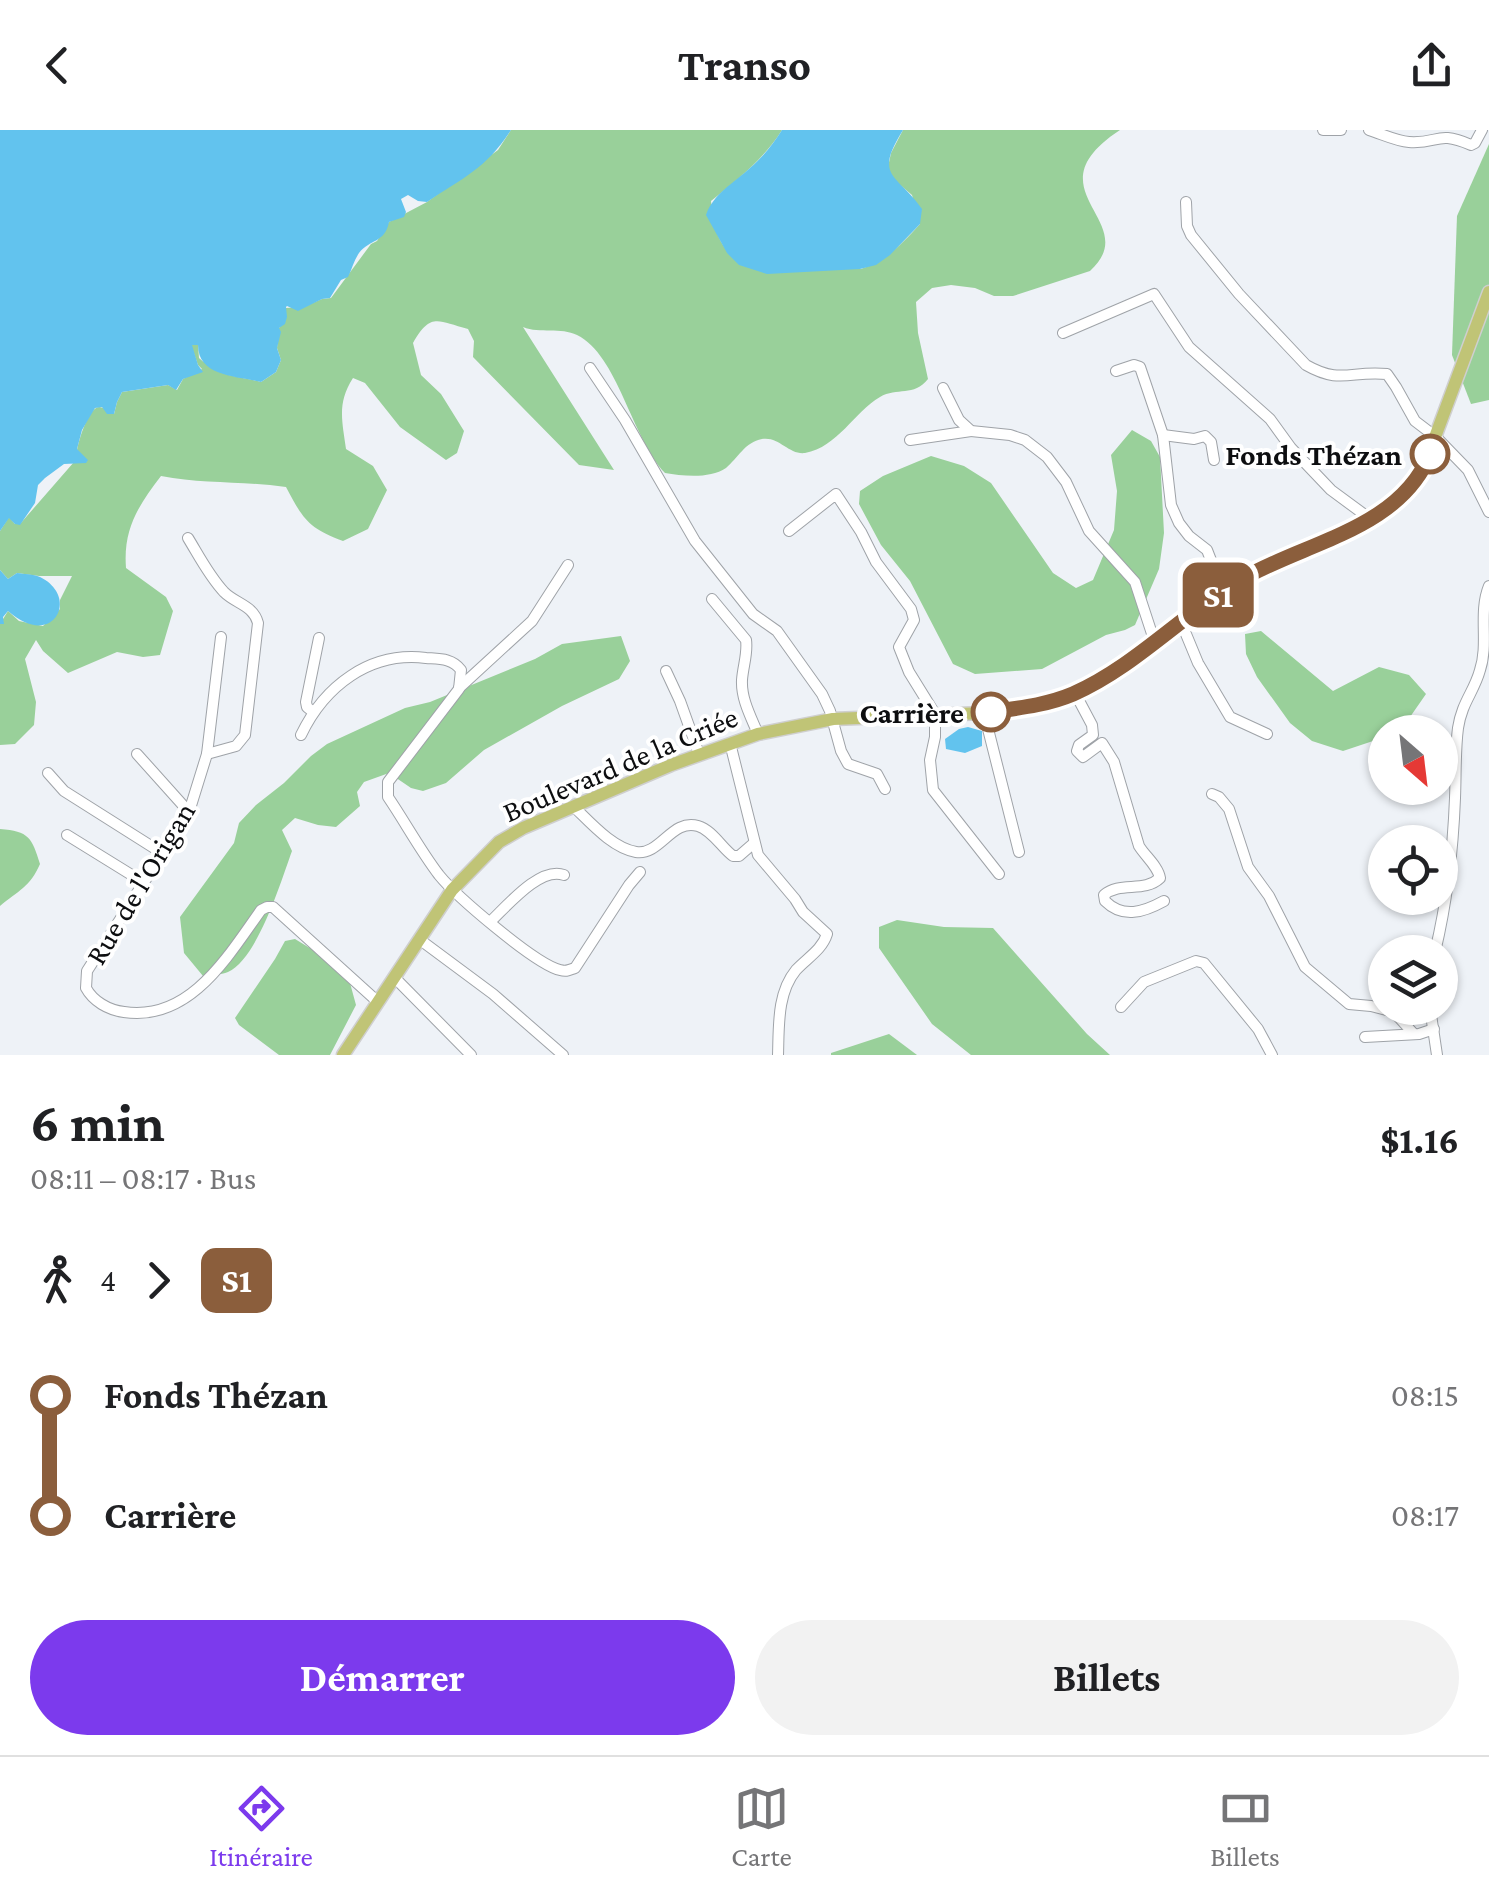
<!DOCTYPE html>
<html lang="fr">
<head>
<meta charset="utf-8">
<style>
  :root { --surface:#fff; --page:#f2f2f2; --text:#202124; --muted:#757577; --line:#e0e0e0; --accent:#7c3aed }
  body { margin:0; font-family:"Crimson Pro",serif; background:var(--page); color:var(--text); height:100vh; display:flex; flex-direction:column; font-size:38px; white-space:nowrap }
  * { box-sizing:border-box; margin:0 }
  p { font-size:32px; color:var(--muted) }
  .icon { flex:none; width:55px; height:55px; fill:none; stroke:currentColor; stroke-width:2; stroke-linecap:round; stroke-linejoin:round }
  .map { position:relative; height:925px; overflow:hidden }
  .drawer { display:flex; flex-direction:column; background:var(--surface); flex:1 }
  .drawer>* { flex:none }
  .badge { padding:0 20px; border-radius:15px; font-size:35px; line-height:65px }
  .needle { width:65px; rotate:152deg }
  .buttons { position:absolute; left:1368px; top:585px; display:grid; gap:20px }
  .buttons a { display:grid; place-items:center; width:90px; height:90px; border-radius:50%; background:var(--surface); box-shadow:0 2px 8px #0004; font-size:50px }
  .map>.badge { position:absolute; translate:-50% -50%; box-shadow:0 0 0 5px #fff }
  .legs { display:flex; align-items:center; gap:15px; height:110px; padding:0 30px; font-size:32px }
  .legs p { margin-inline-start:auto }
  .overview { display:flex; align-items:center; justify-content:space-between; height:170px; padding:0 30px }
  h1 { font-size:55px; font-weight:700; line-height:75px }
  .cta { display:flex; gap:20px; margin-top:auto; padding:20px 30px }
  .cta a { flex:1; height:115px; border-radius:60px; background:var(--accent); color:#fff; font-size:40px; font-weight:700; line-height:115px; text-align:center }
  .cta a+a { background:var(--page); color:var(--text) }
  ul { padding:0 30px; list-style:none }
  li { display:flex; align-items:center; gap:35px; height:120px; font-size:38px }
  li i { display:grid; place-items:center; width:15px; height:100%; margin:0 12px; background:currentColor }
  li i::after { content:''; width:25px; height:25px; margin:-12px; border:8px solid; border-radius:50%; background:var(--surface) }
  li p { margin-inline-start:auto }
  li:first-child i { background:linear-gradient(#0000 50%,currentColor 0) }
  li:last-child i { background:linear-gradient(currentColor 50%,#0000 0) }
  header { display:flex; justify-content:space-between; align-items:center; height:130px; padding:0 30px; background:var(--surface); font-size:45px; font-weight:700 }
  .dock { display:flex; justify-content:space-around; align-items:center; height:140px; border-top:2px solid var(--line); background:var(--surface); font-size:28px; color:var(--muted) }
  .dock a { display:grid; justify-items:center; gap:5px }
  .dock .current { color:var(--accent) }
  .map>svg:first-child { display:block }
</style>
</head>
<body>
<header><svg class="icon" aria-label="back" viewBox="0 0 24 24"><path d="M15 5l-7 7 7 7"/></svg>Transo<svg class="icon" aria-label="share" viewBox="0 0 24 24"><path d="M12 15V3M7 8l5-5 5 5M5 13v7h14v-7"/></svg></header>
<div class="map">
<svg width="1489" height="925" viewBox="0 0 1489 925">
  <rect width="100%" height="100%" fill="#eef2f7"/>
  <g fill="#99d09a">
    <path d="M511,0H782C764,29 737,50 711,71C714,101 718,113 739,134L861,139C886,131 902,114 920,94L912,65L893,49L888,37L891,23L903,0H1120C1027,61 1145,91 1090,141L1013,166H994L975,158L951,155L932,158L916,172L918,203L928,249C914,267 897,257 880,267C854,282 838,317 805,323C789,325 779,306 762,309C745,312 738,328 726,338C710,349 683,346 665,343C631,307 618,225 577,205C561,197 540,204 523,197L614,340L579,335L473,227L474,211L468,199C437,191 431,182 413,213L421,245L441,264L464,301L457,323L446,330L400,297L365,253L353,248C337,273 342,290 346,319L373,336L387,360L368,399L343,411C308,398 303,389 286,357C244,351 202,354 161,346C138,376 123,399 126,438L166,467L173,481L160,525L143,527L117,522L68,543L43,521L36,510L25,529L36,572L34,595L15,614L0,615V494L8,481L19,491L43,496L60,479V470L72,446H39L17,443L8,449L0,440V401L9,387L15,394H20L74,332H86L87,330L77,320C79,310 88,278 99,277C103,277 111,282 114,284L117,272L122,262L168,255L177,260L183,249L202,239L198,235L191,215H198L199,228C221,248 235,245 261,252L276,242L281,230L277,218L279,198C290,184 284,194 285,178L303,177L322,169L331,168L371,114L377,111L389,92L427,72L498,20Z"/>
    <polygon points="1489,14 1489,270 1471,274 1452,225 1457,86"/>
    <polygon points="1132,300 1151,311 1160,327 1164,403 1159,439 1135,495 1125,500 1106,505 1042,539 975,544 953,534 910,451 881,415 859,374 860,361 883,346 931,326 964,336 991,353 1053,443 1076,458 1093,450 1114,400 1117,361 1111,325"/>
    <polygon points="1261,501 1333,561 1379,537 1409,545 1426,564 1401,600 1385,602 1385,607 1343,621 1312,611 1290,593 1257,547 1246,524 1245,504"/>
    <path d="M621,506L630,531L619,549L562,576L484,620L446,653L423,661L411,658L389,643L364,652L357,662L360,676L336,697L318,695L295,688L282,700L292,721C281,751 258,828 228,842C221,845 210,845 203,846L184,823L180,787L234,713L239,693L256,675L284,653L311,626L327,614L405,578L430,572L535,529L562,514Z"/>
    <path d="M0,699C29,701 32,708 40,734C30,757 18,761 0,776Z"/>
    <polygon points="897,790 944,797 993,798 1087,904 1110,925 971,925 932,894 879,818 879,797"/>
    <polygon points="295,809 313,820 350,853 356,875 330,925 279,925 239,895 235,888 275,829 285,811"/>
    <polygon points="889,904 917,925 831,925 831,923"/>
  </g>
  <g fill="#62c3ee">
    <path d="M0,0H511C487,38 463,48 427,72L418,71L408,65L401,69L406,82L404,87L389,92C385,113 370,109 359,123C354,130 352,139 348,147L341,150L330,168L322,169L298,181L287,176L286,177L287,187L285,194L279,198L281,202L277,218L281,230L276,242L261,252C238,246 198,247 198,215H192L198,235L203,242L183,249L176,260L168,255L122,262L117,272L114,284H107L102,277L95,278L82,300L77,319L88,330L86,333L64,334L45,348L38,355L35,373L20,395L15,394L9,388L0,401Z"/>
    <path d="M782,0H903C873,48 897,43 922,79L920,94L890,125L876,135L860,139L767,144L739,135L727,123L706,85C713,64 734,53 750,38C763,27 773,14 782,0Z"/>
    <path d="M0,440L8,449L17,443C24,444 33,444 40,447C81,467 53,521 8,481L3,487L4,494H0Z"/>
    <polygon points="968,597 982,601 982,616 965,623 946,619 945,609 959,599"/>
  </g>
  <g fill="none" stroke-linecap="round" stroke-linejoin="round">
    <g stroke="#9fa3a8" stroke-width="12">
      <g id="minor">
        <polyline points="1323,0 1341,0"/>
        <path d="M1369,0C1382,4 1396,11 1409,12C1440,14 1436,0 1471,15L1475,13L1482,0"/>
        <path d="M1186,72L1187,96L1191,105L1239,164L1306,235C1341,255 1351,240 1387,244L1396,257L1415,291L1436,307L1468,340L1489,382"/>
        <polyline points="1063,203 1154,164 1189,217 1270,289 1291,318 1331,360 1369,388"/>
        <polyline points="590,238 625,290 695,411 753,484 777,501 822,564 830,581 841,621 848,634 877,644 885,659"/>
        <polyline points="1116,241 1134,235 1140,237 1163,305 1171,375 1179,393 1189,406 1207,420 1223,461"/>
        <polyline points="943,258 959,290 971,301 1010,305 1025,310 1047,327 1066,352 1089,401 1135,452 1155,513"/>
        <polyline points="1163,305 1194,309 1205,306 1211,312 1214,330"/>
        <polyline points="910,310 971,301"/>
        <polyline points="789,401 836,364 861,402 876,432 911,479 914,490 899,517 909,542 935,584 935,607 930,630 933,660 999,744"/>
        <path d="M188,408C199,426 209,446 224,462C236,474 253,475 258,493L245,605L236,616L207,624"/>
        <path d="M712,469L746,510C748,523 743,536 742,550C741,569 751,587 758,604"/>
        <polyline points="1181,492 1198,533 1230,587 1267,604"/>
        <path d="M221,507L207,624L189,682L87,841L86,858C93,871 108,880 124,882C190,892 228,826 261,780L267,777H273L378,872"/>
        <polyline points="666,541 680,571 699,624"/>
        <polyline points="459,558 532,491 568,435"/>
        <path d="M1075,563L1092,595L1093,605L1079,615L1077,621L1083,627L1102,613L1114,632L1139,716C1145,726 1158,736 1160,748C1144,763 1120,751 1104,765L1105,771C1123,789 1144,782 1164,771"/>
        <polyline points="312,581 307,577 306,572 319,508"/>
        <polyline points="984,583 1019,722"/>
        <path d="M301,605C324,557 369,521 426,528C439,529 452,528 461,540L459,559L388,652V667C405,692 420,720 439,745C456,766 535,834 560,840C567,842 569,840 575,838L629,755L640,742"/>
        <path d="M730,613L758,725L795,769L803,782L827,804C822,820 807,828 796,840C777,863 779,896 778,925"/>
        <polyline points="137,624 189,682"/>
        <polyline points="48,643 64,661 162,723"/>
        <polyline points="1212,664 1219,667 1229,679 1248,737 1269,766 1305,837 1349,874 1371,876 1394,882 1413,903"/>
        <path d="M573,676C590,692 612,718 636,722C660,726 672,688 698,696C712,700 722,718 733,726H739L754,713"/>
        <polyline points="67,705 143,752"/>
        <path d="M490,792C507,776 540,736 564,745"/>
        <polyline points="419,809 493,864 563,925"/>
        <path d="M1435,822C1447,772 1453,720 1455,668C1456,645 1455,621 1458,598C1462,572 1474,562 1480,540C1489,513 1478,483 1489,456"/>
        <polyline points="394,847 471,925"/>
        <polyline points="1121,877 1144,852 1196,831 1204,833 1258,899 1272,925"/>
        <polyline points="1430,878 1437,925"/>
        <polyline points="1365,907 1419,904 1434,899"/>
      </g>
    </g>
    <g stroke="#cfcfcf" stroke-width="15">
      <polyline id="major" points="343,925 452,760 499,712 523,698 671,635 758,604 833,589 984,583 1050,573 1094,553 1155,513 1241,449 1350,400 1369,388 1404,363 1425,334 1489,162"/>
    </g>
    <use href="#minor" stroke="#fff" stroke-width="10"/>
    <use href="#major" stroke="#c0c476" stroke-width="12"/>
  </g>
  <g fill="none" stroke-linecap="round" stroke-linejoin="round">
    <g stroke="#fff" stroke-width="22">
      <path id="line-1" d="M991,582C1019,578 1047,575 1073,564C1134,537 1181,486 1237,452C1300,413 1399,401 1430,324"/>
    </g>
    <use href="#line-1" stroke="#8b5e3c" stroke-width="15"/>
  </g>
  <g fill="#fff" stroke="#8b5e3c" stroke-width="5">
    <circle cx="1430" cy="324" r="18"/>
    <circle cx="991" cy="582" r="18"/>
  </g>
  <g text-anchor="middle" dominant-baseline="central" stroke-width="8" stroke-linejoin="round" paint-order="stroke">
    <g font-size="30" font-weight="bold" fill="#0d0e10" stroke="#fff" text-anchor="end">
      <text x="1402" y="324">Fonds Thézan</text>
      <text x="964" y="582">Carrière</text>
    </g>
    <g font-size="30" fill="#0d0e10" stroke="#fff">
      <text transform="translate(620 634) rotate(-23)">Boulevard de la Criée</text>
      <text transform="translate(140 753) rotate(-59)">Rue de l'Origan</text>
    </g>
  </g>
</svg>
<div class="buttons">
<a><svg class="needle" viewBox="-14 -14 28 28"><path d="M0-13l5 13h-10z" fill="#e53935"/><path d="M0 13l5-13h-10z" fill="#757577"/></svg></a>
<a><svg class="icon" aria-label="locate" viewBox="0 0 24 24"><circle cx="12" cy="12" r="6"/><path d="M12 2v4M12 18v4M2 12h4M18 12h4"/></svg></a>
<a><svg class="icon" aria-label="layers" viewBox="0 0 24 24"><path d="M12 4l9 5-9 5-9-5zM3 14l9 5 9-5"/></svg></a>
</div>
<b class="badge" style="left:1218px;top:465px;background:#8b5e3c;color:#fff">S1</b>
</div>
<section class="drawer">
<div class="overview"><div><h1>6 min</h1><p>08:11 – 08:17 · Bus</p></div><b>$1.16</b></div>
<div class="legs"><svg class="icon" aria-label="walk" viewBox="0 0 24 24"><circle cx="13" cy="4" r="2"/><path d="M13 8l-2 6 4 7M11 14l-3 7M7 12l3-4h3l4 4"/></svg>4<svg class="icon" aria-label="forward" viewBox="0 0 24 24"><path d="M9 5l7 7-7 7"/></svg><b class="badge" style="background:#8b5e3c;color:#fff">S1</b></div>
<ul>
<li><i style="color:#8b5e3c"></i><b>Fonds Thézan</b><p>08:15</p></li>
<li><i style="color:#8b5e3c"></i><b>Carrière</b><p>08:17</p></li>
</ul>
<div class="cta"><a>Démarrer</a><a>Billets</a></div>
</section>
<nav class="dock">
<a class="current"><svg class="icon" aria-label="directions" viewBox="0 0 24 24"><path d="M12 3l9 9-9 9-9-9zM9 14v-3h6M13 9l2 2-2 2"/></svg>Itinéraire</a>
<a><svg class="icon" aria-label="map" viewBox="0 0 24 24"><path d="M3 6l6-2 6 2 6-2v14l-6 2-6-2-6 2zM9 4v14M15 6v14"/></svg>Carte</a>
<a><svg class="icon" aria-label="tickets" viewBox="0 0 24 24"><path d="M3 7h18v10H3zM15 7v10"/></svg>Billets</a>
</nav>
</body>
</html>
